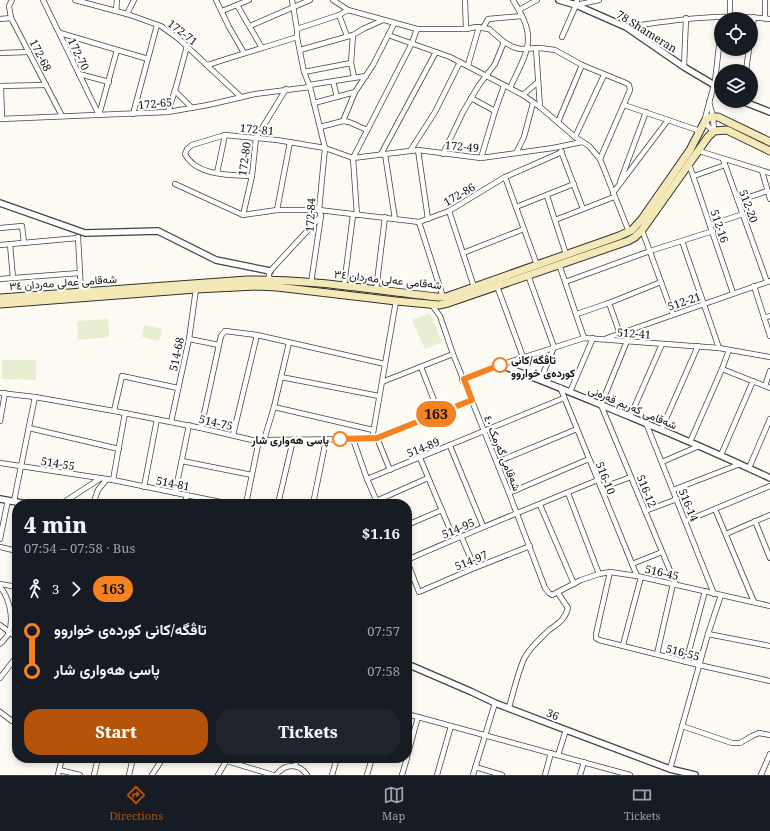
<!DOCTYPE html>
<html lang="en">
<head>
<meta charset="utf-8">
<style>
  :root { --surface:#171b24; --page:#20242c; --text:#f1f3f6; --muted:#9ea1a6; --line:#363941; --accent:#b45309 }
  body { margin:0; font-family:"Noto Serif",Vazirmatn,serif; background:var(--page); color:var(--text); height:100vh; display:flex; flex-direction:column; font-size:15px; white-space:nowrap }
  * { box-sizing:border-box; margin:0 }
  p { font-size:13px; color:var(--muted) }
  .icon { flex:none; width:22px; height:22px; fill:none; stroke:currentColor; stroke-width:2; stroke-linecap:round; stroke-linejoin:round }
  .map { position:relative; flex:1; overflow:hidden }
  .side { position:absolute; left:12px; top:499px; width:400px; height:264px; display:flex; flex-direction:column; background:var(--surface); border-radius:16px; box-shadow:0 2px 6px #0003 }
  .side>* { flex:none }
  .badge { padding:0 8px; border-radius:13px; font-size:14px; line-height:26px }
  .fabs { position:absolute; left:714px; top:12px; display:grid; gap:8px }
  .fabs a { display:grid; place-items:center; width:44px; height:44px; border-radius:50%; background:var(--surface); box-shadow:0 2px 6px #0003; font-size:20px }
  .map>.badge { position:absolute; translate:-50% -50%; box-shadow:0 0 0 2px #fff }
  .legs { display:flex; align-items:center; gap:6px; height:44px; padding:0 12px; font-size:13px }
  .legs p { margin-inline-start:auto }
  .head { display:flex; align-items:center; justify-content:space-between; height:68px; padding:0 12px }
  h1 { font-size:22px; font-weight:800; line-height:30px }
  .button { display:flex; gap:8px; margin-top:auto; padding:8px 12px }
  .button a { flex:1; height:46px; border-radius:16px; background:var(--accent); color:#fff; font-size:16px; font-weight:800; line-height:46px; text-align:center }
  .button a+a { background:var(--page); color:var(--text) }
  ul { padding:0 12px; list-style:none }
  li { display:flex; align-items:center; gap:14px; height:40px; font-size:15px }
  li i { display:grid; place-items:center; width:6px; height:100%; margin:0 5px; background:currentColor }
  li i::after { content:''; width:10px; height:10px; margin:-5px; border:3px solid; border-radius:50%; background:var(--surface) }
  li p { margin-inline-start:auto }
  li:first-child i { background:linear-gradient(#0000 50%,currentColor 0) }
  li:last-child i { background:linear-gradient(currentColor 50%,#0000 0) }
  .dock { display:flex; justify-content:space-around; align-items:center; height:56px; border-top:1px solid var(--line); background:var(--surface); font-size:11px; color:var(--muted) }
  .dock a { display:grid; justify-items:center; gap:2px }
  .dock .selected { color:var(--accent) }
  .map>svg:first-child { display:block }
</style>
</head>
<body>
<div class="map">
<svg width="770" height="775" viewBox="0 0 770 775">
  <rect width="100%" height="100%" fill="#fdfaf3"/>
  <g fill="#e6edd1">
    <polygon points="430,313 442,342 425,349 412,320"/>
    <polygon points="108,319 109,337 78,340 77,321"/>
    <polygon points="144,325 162,329 159,341 142,337"/>
    <polygon points="2,360 36,360 36,380 2,379"/>
  </g>
  <g fill="none" stroke-linecap="round" stroke-linejoin="round">
    <g stroke="#424242" stroke-width="6">
      <g id="minor">
        <polyline points="12,0 9,6 11,18 62,116"/>
        <polyline points="43,0 99,115"/>
        <polyline points="75,0 127,14 161,26 180,40 241,97"/>
        <polyline points="216,0 229,27 244,53"/>
        <polyline points="292,0 297,29 297,37 304,72 310,87 325,148 319,210 321,216 311,283"/>
        <polyline points="333,0 348,10 417,29 466,29 476,27 489,29 504,42 513,47 520,49 540,48 555,50 582,65 626,83 629,85 630,90 600,159"/>
        <polyline points="465,0 466,29"/>
        <polyline points="730,0 730,17"/>
        <polyline points="765,0 765,18"/>
        <polyline points="237,5 262,48"/>
        <polyline points="576,5 599,0"/>
        <polyline points="519,10 537,0"/>
        <polyline points="116,11 117,0"/>
        <polyline points="222,11 249,0"/>
        <polyline points="127,14 134,0"/>
        <polyline points="339,15 347,36"/>
        <polyline points="0,19 11,18"/>
        <polyline points="250,26 310,0"/>
        <path d="M626,27C674,20 722,13 770,19"/>
        <polyline points="483,28 488,19 522,16"/>
        <polyline points="297,29 339,15 348,10"/>
        <polyline points="60,33 148,59"/>
        <polyline points="353,35 351,63 354,77"/>
        <polyline points="388,35 450,57 523,95 540,107 575,137 589,146 600,159 629,232"/>
        <polyline points="751,36 754,17"/>
        <polyline points="562,37 576,5 577,0"/>
        <polyline points="536,48 540,107"/>
        <polyline points="300,50 353,35 363,29 383,20"/>
        <polyline points="0,53 29,52"/>
        <path d="M208,65C237,55 267,47 297,37"/>
        <polyline points="468,65 479,27"/>
        <polyline points="684,67 686,18"/>
        <polyline points="746,71 749,49"/>
        <polyline points="304,72 351,63"/>
        <polyline points="79,74 109,82"/>
        <polyline points="333,81 337,97"/>
        <polyline points="309,85 366,76"/>
        <polyline points="0,86 46,85"/>
        <polyline points="1,86 2,119"/>
        <path d="M510,88C516,74 529,53 528,38C528,24 520,12 513,0"/>
        <polyline points="175,91 192,108"/>
        <polyline points="523,95 538,82"/>
        <polyline points="471,98 495,111 481,158"/>
        <polyline points="709,102 713,116 714,131"/>
        <polyline points="314,103 355,92"/>
        <polyline points="624,105 700,131"/>
        <polyline points="495,111 504,86"/>
        <polyline points="168,112 176,87 187,46"/>
        <polyline points="133,114 157,25"/>
        <polyline points="99,115 117,50"/>
        <polyline points="0,119 168,112 208,105 255,94 310,87"/>
        <polyline points="343,121 355,92 373,65 394,24"/>
        <polyline points="558,122 582,65"/>
        <polyline points="320,127 343,121 349,122 367,130"/>
        <polyline points="713,131 707,125 705,118 715,81 721,29"/>
        <polyline points="575,137 604,75"/>
        <polyline points="418,150 428,219"/>
        <polyline points="410,151 435,112 460,62"/>
        <polyline points="561,151 583,209"/>
        <polyline points="699,151 770,173"/>
        <polyline points="516,153 524,137 533,103"/>
        <polyline points="381,154 436,52"/>
        <polyline points="385,154 395,219"/>
        <polyline points="443,154 463,112 479,85 495,64 504,42"/>
        <polyline points="723,159 767,282"/>
        <polyline points="689,164 733,293"/>
        <polyline points="762,171 770,199"/>
        <polyline points="217,173 225,135"/>
        <path d="M252,176C230,175 196,176 185,154L187,149L192,145L225,135L277,140L325,148L353,158L418,150L481,158L553,148L582,142"/>
        <polyline points="694,176 725,165"/>
        <polyline points="505,177 537,265"/>
        <polyline points="620,182 646,112"/>
        <polyline points="175,184 243,215 277,210 319,210 419,222 449,211 505,177 562,152"/>
        <polyline points="613,193 668,120"/>
        <polyline points="547,196 566,254"/>
        <polyline points="738,201 767,191"/>
        <polyline points="516,207 574,184"/>
        <polyline points="277,210 290,142"/>
        <polyline points="449,211 474,287"/>
        <polyline points="243,215 252,176 256,138 286,89"/>
        <polyline points="357,215 353,158 412,43 417,29"/>
        <polyline points="555,220 614,197"/>
        <polyline points="419,222 443,297"/>
        <polyline points="710,225 743,214"/>
        <polyline points="0,228 22,226 24,243"/>
        <polyline points="642,230 673,315"/>
        <polyline points="78,237 81,291"/>
        <polyline points="682,241 719,348"/>
        <polyline points="10,244 13,278"/>
        <polyline points="0,245 78,238"/>
        <polyline points="463,253 524,229"/>
        <polyline points="559,264 584,338"/>
        <polyline points="528,275 554,347 541,379"/>
        <polyline points="0,279 80,273"/>
        <polyline points="269,280 269,273 272,269 321,216"/>
        <polyline points="565,282 650,251 713,231"/>
        <polyline points="344,286 353,215"/>
        <polyline points="497,286 523,357"/>
        <polyline points="754,286 770,336"/>
        <polyline points="376,290 385,217"/>
        <polyline points="609,303 620,334"/>
        <polyline points="431,304 440,316 453,354 509,493 545,588 549,593 552,595 581,580 599,574 610,572 637,576 770,606"/>
        <polyline points="577,314 609,303 661,282"/>
        <polyline points="764,318 770,316"/>
        <polyline points="607,338 770,281"/>
        <polyline points="189,339 219,345"/>
        <polyline points="627,341 601,405 676,585"/>
        <polyline points="500,365 584,338 719,348 770,357"/>
        <polyline points="421,367 439,413"/>
        <polyline points="722,369 770,388"/>
        <polyline points="281,377 379,396"/>
        <polyline points="382,382 453,354"/>
        <polyline points="765,386 770,371"/>
        <polyline points="560,387 637,576"/>
        <polyline points="570,392 593,338"/>
        <polyline points="0,393 35,397 114,411 201,428 252,440 259,440 372,439 472,400"/>
        <polyline points="274,407 373,430"/>
        <polyline points="114,411 122,376 178,388"/>
        <polyline points="630,417 662,344"/>
        <polyline points="0,421 5,393"/>
        <polyline points="171,422 189,339 196,289"/>
        <polyline points="646,423 714,594"/>
        <polyline points="29,428 119,449"/>
        <polyline points="201,428 219,345 221,336 225,331 257,335 385,364"/>
        <polyline points="661,430 698,346"/>
        <polyline points="233,435 257,335"/>
        <polyline points="377,438 390,470"/>
        <polyline points="353,439 367,479 378,504"/>
        <polyline points="372,439 396,301"/>
        <polyline points="264,440 274,407 289,343"/>
        <polyline points="690,442 722,369 729,350"/>
        <polyline points="450,446 483,526"/>
        <polyline points="721,455 753,381"/>
        <polyline points="420,458 454,539"/>
        <polyline points="182,461 252,475"/>
        <polyline points="497,462 577,429"/>
        <polyline points="662,462 699,446"/>
        <polyline points="0,463 113,480 230,504"/>
        <polyline points="749,468 770,419"/>
        <polyline points="367,479 564,398"/>
        <polyline points="113,480 125,413"/>
        <polyline points="144,487 157,419"/>
        <polyline points="601,488 631,477"/>
        <polyline points="673,490 740,464"/>
        <polyline points="175,493 189,425"/>
        <polyline points="509,493 589,459"/>
        <polyline points="568,493 599,574"/>
        <polyline points="14,501 35,397"/>
        <polyline points="376,501 428,478"/>
        <polyline points="61,504 101,478"/>
        <polyline points="93,504 98,490 107,479"/>
        <polyline points="185,504 187,495"/>
        <polyline points="246,504 259,440"/>
        <polyline points="278,504 293,440"/>
        <polyline points="313,504 326,440"/>
        <polyline points="540,505 574,584"/>
        <polyline points="715,509 754,602"/>
        <polyline points="645,511 677,499"/>
        <polyline points="686,521 770,486"/>
        <polyline points="755,521 770,558"/>
        <polyline points="407,525 442,510"/>
        <polyline points="726,534 770,515"/>
        <polyline points="461,536 475,568"/>
        <polyline points="0,539 8,500"/>
        <polyline points="0,547 17,551"/>
        <path d="M407,560C470,532 534,506 598,480"/>
        <polyline points="407,561 419,592 472,569 530,546"/>
        <polyline points="632,564 662,552"/>
        <polyline points="610,572 596,634 596,638 599,640 699,665 770,681"/>
        <polyline points="0,584 17,587"/>
        <path d="M0,587C9,597 14,618 9,632C8,636 3,641 0,644"/>
        <polyline points="0,625 17,638"/>
        <polyline points="708,634 770,646"/>
        <polyline points="623,645 641,577"/>
        <polyline points="657,654 673,584"/>
        <polyline points="686,662 705,591"/>
        <polyline points="0,678 17,656"/>
        <path d="M509,707C513,694 519,668 525,657C531,647 540,639 548,631C557,624 565,620 568,608L558,593"/>
        <polyline points="0,712 12,721 17,715"/>
        <polyline points="407,714 630,775"/>
        <polyline points="682,726 732,743 740,743 752,736 759,733 770,735"/>
        <polyline points="558,755 566,730"/>
        <polyline points="407,757 418,717"/>
        <polyline points="227,761 273,775"/>
        <polyline points="295,766 297,758"/>
        <polyline points="475,767 502,775"/>
        <polyline points="670,769 708,634 721,595"/>
        <polyline points="59,770 80,775"/>
        <polyline points="58,775 62,758"/>
        <polyline points="94,775 98,758"/>
        <polyline points="129,775 133,758"/>
        <polyline points="152,775 163,758"/>
        <polyline points="218,775 228,758"/>
        <path d="M276,775C285,763 299,763 307,775"/>
        <polyline points="332,775 337,758"/>
        <polyline points="367,775 372,758"/>
        <polyline points="402,775 407,758"/>
        <polyline points="437,775 451,726"/>
        <polyline points="473,775 495,703"/>
        <polyline points="545,775 551,753"/>
        <polyline points="580,775 584,762"/>
        <polyline points="761,775 770,754"/>
      </g>
    </g>
    <g stroke="#424242" stroke-width="8">
      <g id="tertiary">
        <polyline points="559,0 576,5 626,27 684,67 721,89"/>
        <polyline points="742,101 770,112"/>
        <polyline points="0,203 85,233 158,231 216,260 270,271"/>
        <path d="M463,379L500,365C545,381 589,400 633,418C679,437 725,457 770,478"/>
        <polyline points="0,499 27,504"/>
        <polyline points="407,664 472,692 495,703 566,730 670,769 695,775"/>
      </g>
    </g>
    <g stroke="#313131" stroke-width="9">
      <g id="secondary">
        <path d="M0,298L247,280C310,279 374,290 437,297H446L619,236L632,230L642,219L690,150L705,121L710,117H718L770,142"/>
        <polyline points="0,304 196,289 257,286 277,287 396,301 439,305 448,303 628,241 635,237 642,230 708,137 714,131 727,130 770,151"/>
      </g>
    </g>
    <use href="#minor" stroke="#fff" stroke-width="4.5"/>
    <use href="#tertiary" stroke="#fff" stroke-width="5.5"/>
    <use href="#secondary" stroke="#f5e8b7" stroke-width="7"/>
  </g>
  <g fill="none" stroke-linecap="round" stroke-linejoin="round">
    <g stroke="#fff" stroke-width="9">
      <polyline id="line-1" points="340,439 377,438 472,400 464,379 500,365"/>
    </g>
    <use href="#line-1" stroke="#f58220" stroke-width="6"/>
  </g>
  <g fill="#fff" stroke="#f58220" stroke-width="2">
    <circle cx="500" cy="365" r="7"/>
    <circle cx="340" cy="439" r="7"/>
  </g>
  <g text-anchor="middle" dominant-baseline="central" stroke-width="4" stroke-linejoin="round" paint-order="stroke">
    <g font-size="11" fill="#0f0f0f" stroke="#fff">
      <text transform="translate(647 31) rotate(32)">78 Shameran</text>
      <text transform="translate(183 32) rotate(38)">172-71</text>
      <text transform="translate(79 54) rotate(64)">172-70</text>
      <text transform="translate(41 55) rotate(63)">172-68</text>
      <text transform="translate(155 103) rotate(-5)">172-65</text>
      <text transform="translate(257 129) rotate(6)">172-81</text>
      <text transform="translate(462 146) rotate(5)">172-49</text>
      <text transform="translate(244 159) rotate(-82)">172-80</text>
      <text transform="translate(459 194) rotate(-30)">172-86</text>
      <text transform="translate(749 206) rotate(70)">512-20</text>
      <text transform="translate(310 215) rotate(-87)">172-84</text>
      <text transform="translate(720 226) rotate(71)">512-16</text>
      <text transform="translate(388 279) rotate(6)">شەقامی عەلی مەردان ٣٤</text>
      <text transform="translate(63 282) rotate(-4)">شەقامی عەلی مەردان ٣٤</text>
      <text transform="translate(684 301) rotate(-19)">512-21</text>
      <text transform="translate(634 333) rotate(4)">512-41</text>
      <text transform="translate(176 354) rotate(-78)">514-68</text>
      <text transform="translate(633 407) rotate(23)">شەقامی کەریم قەرەنی</text>
      <text transform="translate(216 422) rotate(13)">514-75</text>
      <text transform="translate(423 447) rotate(-22)">514-89</text>
      <text transform="translate(503 453) rotate(68)">شەقامی گەرمک ٤٠</text>
      <text transform="translate(58 463) rotate(9)">514-55</text>
      <text transform="translate(606 478) rotate(68)">516-10</text>
      <text transform="translate(173 483) rotate(11)">514-81</text>
      <text transform="translate(647 491) rotate(68)">516-12</text>
      <text transform="translate(689 505) rotate(68)">516-14</text>
      <text transform="translate(458 528) rotate(-23)">514-95</text>
      <text transform="translate(471 560) rotate(-22)">514-97</text>
      <text transform="translate(662 572) rotate(13)">516-45</text>
      <text transform="translate(683 652) rotate(15)">516-55</text>
      <text transform="translate(553 714) rotate(22)">36</text>
    </g>
    <g font-size="11" font-weight="bold" fill="#0f0f0f" stroke="#fff" text-anchor="start">
      <text x="511" y="359">تاڤگە/کانی<tspan x="511" dy="13">کوردەی خواروو</tspan></text>
      <text x="329" y="439" text-anchor="end">پاسی هەواری شار</text>
    </g>
  </g>
</svg>
<div class="fabs">
<a><svg class="icon" aria-label="locate" viewBox="0 0 24 24"><circle cx="12" cy="12" r="6"/><path d="M12 2v4M12 18v4M2 12h4M18 12h4"/></svg></a>
<a><svg class="icon" aria-label="layers" viewBox="0 0 24 24"><path d="M12 4l9 5-9 5-9-5zM3 14l9 5 9-5"/></svg></a>
</div>
<b class="badge" style="left:436px;top:414px;background:#f58220;color:#111">163</b>
<section class="side">
<div class="head"><div><h1>4 min</h1><p>07:54 – 07:58 · Bus</p></div><b>$1.16</b></div>
<div class="legs"><svg class="icon" aria-label="walk" viewBox="0 0 24 24"><circle cx="13" cy="4" r="2"/><path d="M13 8l-2 6 4 7M11 14l-3 7M7 12l3-4h3l4 4"/></svg>3<svg class="icon" aria-label="forward" viewBox="0 0 24 24"><path d="M9 5l7 7-7 7"/></svg><b class="badge" style="background:#f58220;color:#111">163</b></div>
<ul>
<li><i style="color:#f58220"></i><b>تاڤگە/کانی کوردەی خواروو</b><p>07:57</p></li>
<li><i style="color:#f58220"></i><b>پاسی هەواری شار</b><p>07:58</p></li>
</ul>
<div class="button"><a>Start</a><a>Tickets</a></div>
</section>
</div>
<nav class="dock">
<a class="selected"><svg class="icon" aria-label="directions" viewBox="0 0 24 24"><path d="M12 3l9 9-9 9-9-9zM9 14v-3h6M13 9l2 2-2 2"/></svg>Directions</a>
<a><svg class="icon" aria-label="map" viewBox="0 0 24 24"><path d="M3 6l6-2 6 2 6-2v14l-6 2-6-2-6 2zM9 4v14M15 6v14"/></svg>Map</a>
<a><svg class="icon" aria-label="tickets" viewBox="0 0 24 24"><path d="M3 7h18v10H3zM15 7v10"/></svg>Tickets</a>
</nav>
</body>
</html>
